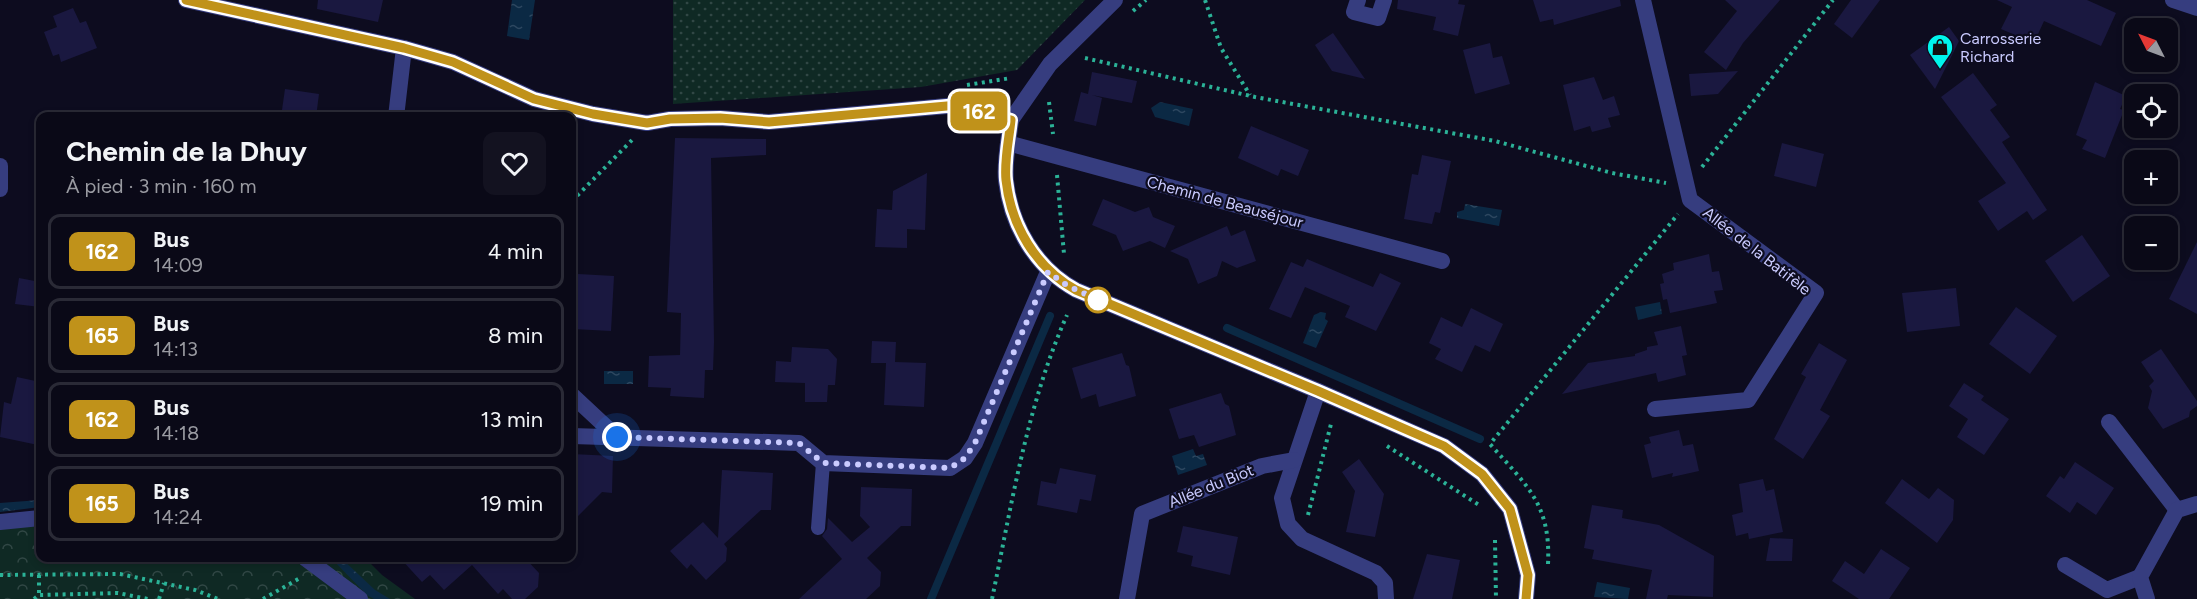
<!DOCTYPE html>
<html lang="fr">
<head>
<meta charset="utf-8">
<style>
  :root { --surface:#0a0917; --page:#131220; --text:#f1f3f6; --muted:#999aa1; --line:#2a2a36 }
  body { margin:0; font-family:Figtree,sans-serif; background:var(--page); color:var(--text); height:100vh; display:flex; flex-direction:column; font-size:22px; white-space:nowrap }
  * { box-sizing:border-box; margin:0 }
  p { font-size:20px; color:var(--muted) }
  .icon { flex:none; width:33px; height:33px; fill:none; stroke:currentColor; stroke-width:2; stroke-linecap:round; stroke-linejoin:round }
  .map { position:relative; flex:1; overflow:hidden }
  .details { position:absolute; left:36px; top:112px; width:540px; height:450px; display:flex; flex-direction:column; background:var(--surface); border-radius:12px; box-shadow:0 3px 9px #0003,0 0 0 2px var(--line) }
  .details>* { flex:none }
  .badge { padding:0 12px; border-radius:9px; font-size:21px; line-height:39px }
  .needle { width:39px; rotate:312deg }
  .controls { position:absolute; left:2124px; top:18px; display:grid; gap:12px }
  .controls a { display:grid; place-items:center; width:54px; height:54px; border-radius:12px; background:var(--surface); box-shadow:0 3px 9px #0003,0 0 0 2px var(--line); font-size:30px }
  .you { position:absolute; width:30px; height:30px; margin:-15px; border:4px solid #fff; border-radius:50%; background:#1a73e8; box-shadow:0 0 0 9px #1a73e833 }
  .map>.badge { position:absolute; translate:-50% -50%; box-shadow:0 0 0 3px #fff }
  .round { display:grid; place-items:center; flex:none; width:63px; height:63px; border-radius:12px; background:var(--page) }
  .overview { display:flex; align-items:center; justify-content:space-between; height:102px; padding:0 30px }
  h1 { font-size:28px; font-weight:700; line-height:45px }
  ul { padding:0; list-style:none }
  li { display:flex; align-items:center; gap:18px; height:75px; margin:0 12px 9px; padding:0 18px; border:3px solid var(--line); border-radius:12px }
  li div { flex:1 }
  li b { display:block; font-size:22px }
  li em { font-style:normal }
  li .badge { min-width:66px; font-weight:700; text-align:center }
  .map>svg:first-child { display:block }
</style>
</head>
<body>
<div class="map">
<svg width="2197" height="599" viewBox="0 0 2197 599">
  <defs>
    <pattern id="grass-dots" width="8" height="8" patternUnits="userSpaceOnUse" patternTransform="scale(1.5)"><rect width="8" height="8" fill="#0f2924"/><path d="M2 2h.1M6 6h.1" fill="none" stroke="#314745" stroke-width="1.8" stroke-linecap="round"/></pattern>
    <pattern id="forest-crowns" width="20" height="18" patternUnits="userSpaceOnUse" patternTransform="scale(1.5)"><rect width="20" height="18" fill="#0f2924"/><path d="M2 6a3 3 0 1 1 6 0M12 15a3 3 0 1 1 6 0" fill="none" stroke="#314745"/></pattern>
    <pattern id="water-ripples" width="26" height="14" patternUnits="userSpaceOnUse" patternTransform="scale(1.5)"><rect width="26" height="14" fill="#0b2944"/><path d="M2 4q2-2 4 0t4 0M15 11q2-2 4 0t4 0" fill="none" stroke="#2d4760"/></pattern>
  </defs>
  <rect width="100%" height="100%" fill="#0d0c1f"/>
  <polygon fill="url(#grass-dots)" points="673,0 1085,0 1017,70 921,87 673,104"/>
  <polygon fill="url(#forest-crowns)" points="40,510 40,558 365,558 382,575 415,599 0,599 0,529"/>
  <g fill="url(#water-ripples)">
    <polygon points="512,0 535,0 529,40 507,36"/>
    <polygon points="1160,102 1193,109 1189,126 1155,117 1151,108"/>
    <polygon points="1465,204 1502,210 1499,226 1457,218 1457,212 1464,210"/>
    <polygon points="1660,302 1662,314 1638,320 1635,307"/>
    <polygon points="1321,312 1326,313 1325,319 1328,321 1316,348 1303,343 1314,315"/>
    <rect x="604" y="371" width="29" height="13"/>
    <polygon points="1193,449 1196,456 1203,454 1207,465 1178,475 1172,456"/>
    <polygon points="40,500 40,507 0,512 0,503"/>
    <polygon points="331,558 341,558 375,590 390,599 374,599 367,595"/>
    <polygon points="1597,582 1630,588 1628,599 1594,597"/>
  </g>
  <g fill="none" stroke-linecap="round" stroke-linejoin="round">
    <g stroke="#0b2944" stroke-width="8">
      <polyline points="1227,328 1480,439"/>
      <polyline points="931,599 1050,316"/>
    </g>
  </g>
  <g fill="#1a1840">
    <polygon points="318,0 383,0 378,22 317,9"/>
    <polygon points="1398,0 1459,0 1458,4 1465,5 1458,36 1433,30 1436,17 1397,9"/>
    <polygon points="1533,0 1620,0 1621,6 1554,25 1553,19 1540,22"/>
    <polygon points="1725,0 1780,0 1743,43 1726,70 1704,52 1737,11"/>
    <polygon points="1851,0 1880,0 1852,38 1834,24"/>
    <polygon points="1997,0 2087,0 2116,13 2101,46 2044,21 2034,43 2001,29 2012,7"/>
    <polygon points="73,8 80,23 86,21 97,48 61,62 59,54 53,56 44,32 57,27 53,16"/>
    <polygon points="1949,27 1959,41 1935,89 1910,55"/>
    <polygon points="1333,33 1365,79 1332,71 1315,45"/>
    <polygon points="1490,43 1493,58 1502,56 1510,84 1475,94 1463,50"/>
    <polygon points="1738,71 1718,94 1691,96 1689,74"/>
    <polygon points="1092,72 1137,81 1132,103 1092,95 1102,98 1096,126 1074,121 1081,92 1088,94"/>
    <polygon points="1973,73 1997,105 1990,110 2010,137 2002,142 2047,210 2033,220 2027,211 1998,231 1978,201 2006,183 1941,97"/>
    <polygon points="1594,77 1603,100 1614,96 1620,115 1608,118 1611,127 1592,132 1590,126 1574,131 1563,85"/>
    <polygon points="2095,82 2126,96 2120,109 2124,110 2105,158 2082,149 2087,140 2076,135"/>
    <polygon points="285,89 319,94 316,117 281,117"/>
    <polygon points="1251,126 1309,150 1298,176 1281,169 1278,176 1238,158"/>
    <polygon points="675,138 766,139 766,155 711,158 714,342 713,370 705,370 704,398 670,396 671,388 648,387 649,356 680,355 681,313 667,312"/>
    <polygon points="1782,143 1824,154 1816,187 1774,176"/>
    <polygon points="1422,155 1451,161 1440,213 1435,212 1432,224 1404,219 1412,174 1418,175"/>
    <polygon points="927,173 925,230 907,229 907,248 875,247 877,209 892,210 893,191"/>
    <polygon points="1103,199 1135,212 1149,207 1153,217 1175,226 1165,248 1150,241 1123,251 1116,235 1092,225"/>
    <polygon points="1227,226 1231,236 1245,230 1256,261 1237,268 1222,261 1217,276 1198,284 1188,259 1170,251"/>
    <polygon points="2082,235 2110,276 2073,302 2045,261"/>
    <polygon points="2197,242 2197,314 2169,299"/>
    <polygon points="1709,254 1712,272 1719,271 1723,290 1714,291 1717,303 1670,313 1667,299 1663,300 1660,284 1664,283 1662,274 1674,270 1673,263"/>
    <polygon points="1307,259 1373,287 1380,273 1401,283 1376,331 1345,317 1350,306 1305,287 1291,318 1269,309 1291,262 1303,267"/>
    <polygon points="578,274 614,276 611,331 573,329"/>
    <polygon points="19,278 40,282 40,307 15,304"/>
    <polygon points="1956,288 1960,326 1907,332 1902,293"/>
    <polygon points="2016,307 2057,336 2030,374 1989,344"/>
    <polygon points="1471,308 1503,324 1490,352 1475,345 1462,372 1435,359 1441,349 1429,343 1441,317 1462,327"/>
    <polygon points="1681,326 1687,355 1682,356 1686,375 1658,382 1656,373 1562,394 1588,363 1635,356 1635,354 1647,350 1647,347 1658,345 1654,332"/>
    <polygon points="872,341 896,342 895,362 926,363 924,407 884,405 886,363 871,363"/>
    <polygon points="1819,343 1847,360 1820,410 1830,416 1803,459 1774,439 1806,377 1801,374"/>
    <polygon points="792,347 828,349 837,359 835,385 828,385 827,402 805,402 805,383 775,382 776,361 791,362"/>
    <polygon points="2161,349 2197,401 2197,406 2190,411 2189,417 2163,429 2148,408 2152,391 2149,386 2154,381 2141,362"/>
    <polygon points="1122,353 1126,365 1129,366 1136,396 1099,407 1096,394 1081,399 1072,368"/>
    <polygon points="17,377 40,382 38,445 0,437 4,402 11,404"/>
    <polygon points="1964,383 1984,396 1981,400 2009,419 1984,455 1957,437 1968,419 1949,406"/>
    <polygon points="1221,393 1225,404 1229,406 1236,435 1199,447 1194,435 1179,439 1169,409"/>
    <polygon points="1679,430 1683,446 1693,444 1699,471 1672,477 1673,473 1652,478 1644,445 1651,443 1649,437"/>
    <polygon points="572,454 613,456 612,493 602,492 572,522"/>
    <polygon points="1359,459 1384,494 1375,537 1346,532 1355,491 1342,472"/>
    <polygon points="2075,462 2114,488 2096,515 2077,502 2070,513 2046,496 2060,476 2064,479"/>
    <polygon points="1060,468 1096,475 1091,501 1080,499 1077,513 1037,505 1041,481 1056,484"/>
    <polygon points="722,470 773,473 771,510 761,510 724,544 727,548 726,561 706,580 691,564 687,569 670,551 703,522 718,538"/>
    <polygon points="1763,479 1766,491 1774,489 1783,532 1749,539 1748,533 1736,536 1732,515 1743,512 1739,484"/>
    <polygon points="1902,479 1929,499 1938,488 1954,500 1953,520 1937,543 1885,503"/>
    <polygon points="861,487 912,489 911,526 901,526 867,558 881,572 880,586 866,599 799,599 842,559 822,536 827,529 828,518 852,542 870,527 860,516"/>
    <polygon points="1592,505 1623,510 1622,518 1659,525 1714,556 1713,597 1668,595 1667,599 1646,599 1652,570 1592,559 1594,550 1584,548"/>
    <polygon points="1183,526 1238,537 1230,575 1191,566 1193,556 1177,552"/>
    <polygon points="1770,538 1793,539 1792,561 1766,561"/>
    <polygon points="1881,549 1910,568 1889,599 1859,599 1832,581 1845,561 1864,574"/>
    <polygon points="1427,554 1460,560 1452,599 1413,599"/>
    <polygon points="400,558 525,558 539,573 538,587 525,599 512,599 503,589 498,594 472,565 444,590 430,575 422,582"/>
  </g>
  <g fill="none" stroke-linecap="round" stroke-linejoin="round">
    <g stroke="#2bb297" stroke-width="4" stroke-dasharray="3 4.5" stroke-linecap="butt">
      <polyline points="1205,0 1221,48 1250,95"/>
      <polyline points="1133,11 1146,0"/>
      <polyline points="1085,58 1255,97 1495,141 1612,173 1666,183"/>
      <polyline points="967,85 1011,78"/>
      <polyline points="1049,102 1053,134"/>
      <polyline points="1702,167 1833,0"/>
      <polyline points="1057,175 1064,254"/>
      <polyline points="572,201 632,140"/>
      <polyline points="1387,446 1479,505"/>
      <polyline points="1308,515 1331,424"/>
      <polyline points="1495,540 1496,599"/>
      <path d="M1548,564C1551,504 1527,486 1490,444L1678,214"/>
      <polyline points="0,575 120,574 195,590 218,599"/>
      <polyline points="39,575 39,595"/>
      <polyline points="34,599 39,595 118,593 148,599"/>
      <polyline points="159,599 164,583"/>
      <polyline points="263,599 300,578"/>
      <path d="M992,599C1012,503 1027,405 1067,315"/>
    </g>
    <polyline stroke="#363d7f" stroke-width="14" points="818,528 823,463"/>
    <g stroke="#363d7f" stroke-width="16">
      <polyline points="186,0 404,48"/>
      <polyline points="1358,0 1354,12 1378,18 1384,0"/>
      <polyline points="1643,0 1690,200 1816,293 1748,400 1655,409"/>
      <polyline points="2173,0 2197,8"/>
      <polyline points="1011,120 1050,64 1115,0"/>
      <polyline points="1008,143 1442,261"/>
      <polyline points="0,166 0,189"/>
      <polyline points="1318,391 1282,498 1288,524 1302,539 1376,573 1385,583 1386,599"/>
      <polyline points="572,395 617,437"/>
      <polyline points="2109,422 2177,510"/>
      <polyline points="572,436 799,443 823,463 950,468 965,458 975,443 1048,272"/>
      <polyline points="305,558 360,599"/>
      <polyline points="2065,565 2107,590 2140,577"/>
      <polyline points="1127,599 1142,514 1262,466 1294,460"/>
      <polyline points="2147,599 2140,577 2177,510 2197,504"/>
    </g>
    <g stroke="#363d7f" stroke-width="16">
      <path d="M396,117L404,48L453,62L534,99L593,114L647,123L670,119L720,118L769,122L958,105L1011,120C1009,139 1004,161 1006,181C1011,226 1036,268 1076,290L1318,391L1444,446L1482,474L1510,509L1528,575L1526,599"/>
      <polyline points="0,522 40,518"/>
    </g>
  </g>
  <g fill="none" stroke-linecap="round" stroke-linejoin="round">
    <g stroke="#fff" stroke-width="14">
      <path id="line" d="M186,0L404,48L453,62L534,99L593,114L647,123L670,119L720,118L769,122L958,105L1011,120C1009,139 1004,161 1006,180C1011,226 1036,268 1076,290L1318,391L1444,446L1482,474L1510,509L1528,575L1526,599"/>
    </g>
    <use href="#line" stroke="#c0921a" stroke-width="9"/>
    <polyline stroke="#cacbff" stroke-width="6" stroke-dasharray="0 10.8" points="617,437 799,443 823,463 950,468 965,458 975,443 1048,272 1068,286 1098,300"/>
  </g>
  <defs>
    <g id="shop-pin" transform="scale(1.35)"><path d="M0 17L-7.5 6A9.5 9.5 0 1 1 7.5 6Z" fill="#00f5ec" stroke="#0d0c1f"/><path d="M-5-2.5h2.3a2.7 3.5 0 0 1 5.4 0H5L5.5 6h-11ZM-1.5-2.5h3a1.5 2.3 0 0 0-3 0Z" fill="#111"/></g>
  </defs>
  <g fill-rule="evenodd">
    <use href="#shop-pin" x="1940" y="47"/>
  </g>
  <circle fill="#fff" stroke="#c0921a" stroke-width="3" cx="1098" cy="300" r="12"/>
  <g text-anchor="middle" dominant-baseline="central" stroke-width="4.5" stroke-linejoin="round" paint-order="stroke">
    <g font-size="16" fill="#cacbff" stroke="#0d0c1f" text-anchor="start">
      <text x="1960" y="38">Carrosserie<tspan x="1960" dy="18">Richard</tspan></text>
    </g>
    <g font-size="16" fill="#cacbff" stroke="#0d0c1f">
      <text transform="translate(1225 202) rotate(15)">Chemin de Beauséjour</text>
      <text transform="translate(1757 251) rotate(38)">Allée de la Batifèle</text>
      <text transform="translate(1211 486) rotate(-22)">Allée du Biot</text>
    </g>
  </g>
</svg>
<div class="controls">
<a><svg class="needle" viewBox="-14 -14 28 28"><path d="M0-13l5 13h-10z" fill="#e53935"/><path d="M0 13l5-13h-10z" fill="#999aa1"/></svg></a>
<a><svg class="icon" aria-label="locate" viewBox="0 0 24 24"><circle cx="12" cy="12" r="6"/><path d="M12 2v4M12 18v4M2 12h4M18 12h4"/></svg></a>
<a>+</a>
<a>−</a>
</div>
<div class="you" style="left:617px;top:437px"></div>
<b class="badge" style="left:979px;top:111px;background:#c0921a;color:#fff">162</b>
<section class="details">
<div class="overview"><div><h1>Chemin de la Dhuy</h1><p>À pied · 3 min · 160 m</p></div><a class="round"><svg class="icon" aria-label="heart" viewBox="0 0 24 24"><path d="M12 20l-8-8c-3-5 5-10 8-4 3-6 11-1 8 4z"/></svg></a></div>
<ul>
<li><span class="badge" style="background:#c0921a;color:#fff">162</span><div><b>Bus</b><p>14:09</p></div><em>4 min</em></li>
<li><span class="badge" style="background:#c0921a;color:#fff">165</span><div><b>Bus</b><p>14:13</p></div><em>8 min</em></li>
<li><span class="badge" style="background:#c0921a;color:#fff">162</span><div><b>Bus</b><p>14:18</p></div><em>13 min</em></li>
<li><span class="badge" style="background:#c0921a;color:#fff">165</span><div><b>Bus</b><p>14:24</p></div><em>19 min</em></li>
</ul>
</section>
</div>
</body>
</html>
